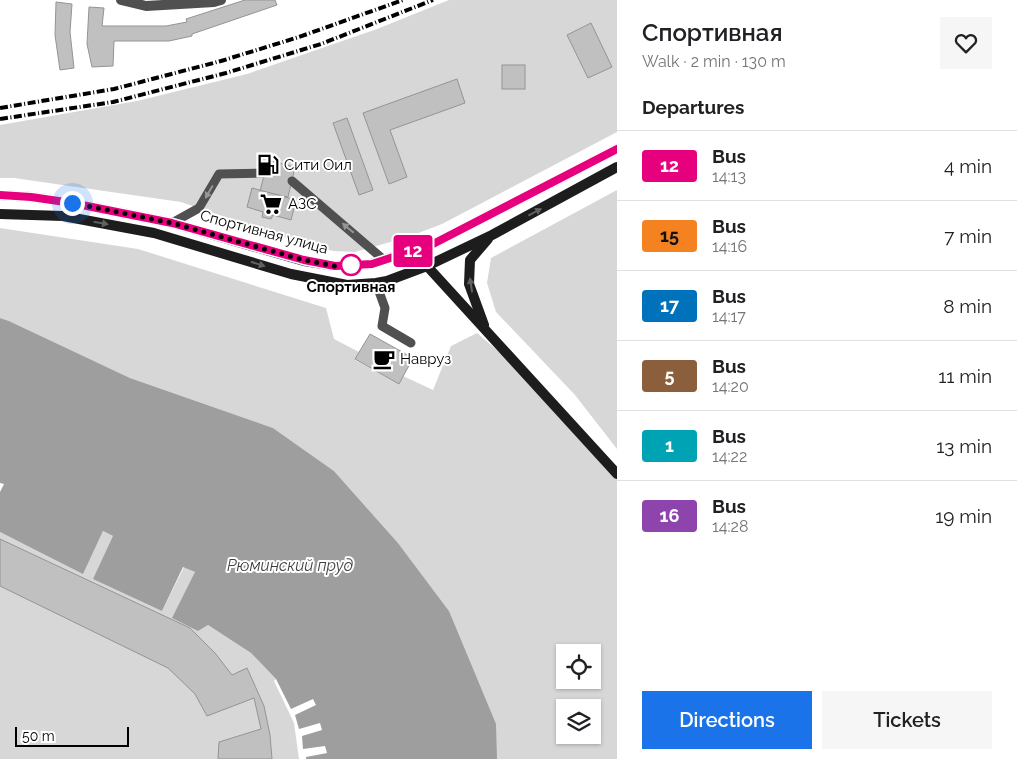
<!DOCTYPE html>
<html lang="en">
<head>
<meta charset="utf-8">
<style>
  :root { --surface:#fff; --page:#f6f6f6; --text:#202124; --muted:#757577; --line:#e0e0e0; --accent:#1a73e8 }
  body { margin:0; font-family:Raleway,sans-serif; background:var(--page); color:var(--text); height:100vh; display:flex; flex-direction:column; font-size:19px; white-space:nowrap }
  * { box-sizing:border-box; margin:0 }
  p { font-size:16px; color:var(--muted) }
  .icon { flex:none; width:28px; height:28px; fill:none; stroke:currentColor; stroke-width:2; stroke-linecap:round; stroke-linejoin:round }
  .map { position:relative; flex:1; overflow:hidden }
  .side { display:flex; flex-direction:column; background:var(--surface); width:400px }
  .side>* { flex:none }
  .badge { padding:0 10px; border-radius:4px; font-size:18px; line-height:32px }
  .tools { position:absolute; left:556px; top:644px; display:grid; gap:10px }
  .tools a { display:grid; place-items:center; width:45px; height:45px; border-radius:0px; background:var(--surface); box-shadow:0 1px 4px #0004; font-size:25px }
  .scale { position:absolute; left:15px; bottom:12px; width:114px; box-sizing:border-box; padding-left:5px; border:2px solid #000; border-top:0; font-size:14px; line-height:18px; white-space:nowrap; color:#000; -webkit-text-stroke:4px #fff; paint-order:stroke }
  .you { position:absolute; width:25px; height:25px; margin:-12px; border:4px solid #fff; border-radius:50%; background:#1a73e8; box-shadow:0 0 0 8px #1a73e833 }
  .map>.badge { position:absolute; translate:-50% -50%; box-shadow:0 0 0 2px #fff }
  h2 { padding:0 25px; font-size:19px; line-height:45px }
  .round { display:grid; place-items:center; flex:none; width:52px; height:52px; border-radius:0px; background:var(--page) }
  .summary { display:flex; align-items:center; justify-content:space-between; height:85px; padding:0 25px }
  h1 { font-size:24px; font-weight:600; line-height:38px }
  .action { display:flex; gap:10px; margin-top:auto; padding:10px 25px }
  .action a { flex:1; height:58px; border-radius:0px; background:var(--accent); color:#fff; font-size:20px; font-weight:600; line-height:58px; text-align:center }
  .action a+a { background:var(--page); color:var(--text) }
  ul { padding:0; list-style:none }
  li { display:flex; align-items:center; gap:15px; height:70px; padding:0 25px; border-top:1px solid var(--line) }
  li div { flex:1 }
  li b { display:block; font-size:19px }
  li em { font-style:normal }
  li .badge { min-width:55px; font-weight:700; text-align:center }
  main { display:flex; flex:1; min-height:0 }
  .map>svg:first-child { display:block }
</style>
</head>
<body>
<main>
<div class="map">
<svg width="617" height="759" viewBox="0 0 617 759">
  <rect width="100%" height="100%" fill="#fff"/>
  <g fill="#d7d7d7" fill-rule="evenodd">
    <polygon points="449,0 617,0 617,132 442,224 408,237 355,252 334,251 310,246 181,202 14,178 0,178 0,125 137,101 247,74 377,29"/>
    <polygon points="617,190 617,449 575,395 496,312 487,283 491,258"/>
    <path d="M0,228L138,249L326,308L334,339L359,352L355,360L399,384L403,376L433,390L451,346L477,333L529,378L617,474V759H497L449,611L398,543L334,471L273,428L130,378L9,321L0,318ZM565,652H592V680H565ZM565,708H592V735H565Z"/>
    <polygon points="103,531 113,536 162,611 184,567 195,572 197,631 208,625 251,653 276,679 274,681 294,723 299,759 0,759 0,532 83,573"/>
  </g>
  <polygon fill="#9e9e9e" points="0,318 9,321 130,378 273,428 334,471 398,543 449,611 496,724 497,759 306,759 306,757 327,753 325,746 303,749 302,736 322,730 320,723 299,729 295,715 316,705 313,699 291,709 276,679 251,653 208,625 198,631 172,618 195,572 183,567 162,611 93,579 113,536 103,531 83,574 0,532 0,492 4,484 0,483"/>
  <g fill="#c0c0c0" stroke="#949494">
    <polygon points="245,0 275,0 277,5 192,34 192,36 169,41 114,41 113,66 92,67 87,44 89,7 104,8 102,26 166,26 187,22 186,19"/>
    <polygon points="56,2 72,4 70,32 74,68 60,70 55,35"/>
    <polygon points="591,23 612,67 588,78 567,35"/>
    <rect x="502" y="65" width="23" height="24"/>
    <polygon points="457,79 465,103 390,130 407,177 389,184 363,113"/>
    <polygon points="347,118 373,190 359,195 333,123"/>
    <polygon points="268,160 295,167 288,197 260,191"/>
    <polygon points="252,188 296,200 291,220 273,215 271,219 262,217 263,212 247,207"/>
    <polygon points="370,334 413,358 399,384 355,359"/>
    <polygon points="0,539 190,628 215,653 232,675 247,668 264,706 270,735 272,759 218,759 219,742 261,729 254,698 207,716 195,694 168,668 0,586"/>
  </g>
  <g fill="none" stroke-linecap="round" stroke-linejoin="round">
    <g stroke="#505050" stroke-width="9">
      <polyline points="292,181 384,260"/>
      <polyline points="172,223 199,208 219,174 265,173"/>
      <polyline points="376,283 385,308 382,326 411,343"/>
    </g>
    <polyline stroke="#505050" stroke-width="10" points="121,0 146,6 214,2 221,0"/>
    <g stroke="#1d1d1d" stroke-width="10">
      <polyline points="0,195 31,197 72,203 172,223 304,261 335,266 371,264 433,244 617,149"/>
      <polyline points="0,214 63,216 154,233 291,274 347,285 376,283 387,281 427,266 492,235 617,167"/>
      <polyline points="427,266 617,474"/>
      <polyline points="484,325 469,284 470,260 488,239"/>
    </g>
    <g stroke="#000" stroke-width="4" stroke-dasharray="8 2.5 1 2.5" stroke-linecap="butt">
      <polyline points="0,108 114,89 221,61 299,37 403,0"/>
      <polyline points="0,119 113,102 226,73 321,44 433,0"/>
    </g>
  </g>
  <defs><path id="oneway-solid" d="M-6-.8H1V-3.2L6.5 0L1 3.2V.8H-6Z" transform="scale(1.25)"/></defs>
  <g fill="#969696">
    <use href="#oneway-solid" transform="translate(209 192) rotate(120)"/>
    <use href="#oneway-solid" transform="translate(348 228) rotate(-140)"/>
  </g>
  <g fill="#616161">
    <use href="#oneway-solid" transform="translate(535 212) rotate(-28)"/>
    <use href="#oneway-solid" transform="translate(101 223) rotate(10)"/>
    <use href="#oneway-solid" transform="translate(258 264) rotate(17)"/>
    <use href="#oneway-solid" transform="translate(471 285) rotate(-99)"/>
  </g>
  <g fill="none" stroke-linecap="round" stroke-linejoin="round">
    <g stroke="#fff" stroke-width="11">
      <polyline id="line" points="0,195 31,197 72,203 172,223 304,260 335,266 372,264 433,244 617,149"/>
    </g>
    <use href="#line" stroke="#e6007e" stroke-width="8"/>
    <polyline stroke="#000" stroke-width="5" stroke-dasharray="0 9" points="72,203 172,223 304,260 335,266 353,265 351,265"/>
  </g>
  <defs>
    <g id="fuel-bare" transform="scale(1.725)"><path d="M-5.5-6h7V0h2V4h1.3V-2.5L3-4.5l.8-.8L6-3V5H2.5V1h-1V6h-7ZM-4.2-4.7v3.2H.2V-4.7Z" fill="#000" stroke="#fff" stroke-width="2.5" paint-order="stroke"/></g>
    <g id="supermarket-bare" transform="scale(1.725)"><path d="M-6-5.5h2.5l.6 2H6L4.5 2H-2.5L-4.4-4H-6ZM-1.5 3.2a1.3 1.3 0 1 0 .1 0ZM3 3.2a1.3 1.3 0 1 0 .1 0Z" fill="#000" stroke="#fff" stroke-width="2.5" paint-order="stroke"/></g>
    <g id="cafe-bare" transform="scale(1.725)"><path d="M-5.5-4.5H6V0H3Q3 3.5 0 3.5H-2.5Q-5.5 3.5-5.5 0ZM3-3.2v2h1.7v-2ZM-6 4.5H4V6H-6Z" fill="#000" stroke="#fff" stroke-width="2.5" paint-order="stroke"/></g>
  </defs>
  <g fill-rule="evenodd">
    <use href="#fuel-bare" x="268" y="165"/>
    <use href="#supermarket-bare" x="271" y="204"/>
    <use href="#cafe-bare" x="384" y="359"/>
  </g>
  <circle fill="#fff" stroke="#e6007e" stroke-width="2.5" cx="351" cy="265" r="10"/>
  <g text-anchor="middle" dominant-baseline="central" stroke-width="4" stroke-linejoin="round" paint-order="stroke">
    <g font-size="15" fill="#000" stroke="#fff" text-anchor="start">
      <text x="284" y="165">Сити Оил</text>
      <text x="288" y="204">АЗС</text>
      <text x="400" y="359">Навруз</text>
    </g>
    <g font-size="15" fill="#000" stroke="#fff">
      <text transform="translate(264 232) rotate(15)">Спортивная улица</text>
    </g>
    <g font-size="15" font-weight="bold" fill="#000" stroke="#fff">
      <text x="351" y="287">Спортивная</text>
    </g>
    <g font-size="16" font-style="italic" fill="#3f3f3f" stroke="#fff">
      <text x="290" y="565">Рюминский пруд</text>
    </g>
  </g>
</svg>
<div class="tools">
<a><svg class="icon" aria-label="locate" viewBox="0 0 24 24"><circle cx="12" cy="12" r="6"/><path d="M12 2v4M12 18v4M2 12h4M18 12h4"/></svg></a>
<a><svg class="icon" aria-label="layers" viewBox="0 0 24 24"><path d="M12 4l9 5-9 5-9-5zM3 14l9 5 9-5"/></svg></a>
</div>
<div class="scale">50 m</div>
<div class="you" style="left:72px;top:203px"></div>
<b class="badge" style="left:413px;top:251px;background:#e6007e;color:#fff">12</b>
</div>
<section class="side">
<div class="summary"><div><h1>Спортивная</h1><p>Walk · 2 min · 130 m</p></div><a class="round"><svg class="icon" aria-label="heart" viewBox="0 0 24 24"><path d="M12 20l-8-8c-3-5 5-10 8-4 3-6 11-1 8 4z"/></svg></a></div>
<h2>Departures</h2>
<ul>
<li><span class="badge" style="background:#e6007e;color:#fff">12</span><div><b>Bus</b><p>14:13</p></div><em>4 min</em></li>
<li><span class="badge" style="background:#f58220;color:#111">15</span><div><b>Bus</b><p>14:16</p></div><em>7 min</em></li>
<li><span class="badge" style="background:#0072bc;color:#fff">17</span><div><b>Bus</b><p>14:17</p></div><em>8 min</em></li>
<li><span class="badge" style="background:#8b5e3c;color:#fff">5</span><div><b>Bus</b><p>14:20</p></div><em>11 min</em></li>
<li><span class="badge" style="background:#00a3b4;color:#fff">1</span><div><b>Bus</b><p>14:22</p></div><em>13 min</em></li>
<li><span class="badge" style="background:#8e44ad;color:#fff">16</span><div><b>Bus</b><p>14:28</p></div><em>19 min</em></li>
</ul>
<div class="action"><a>Directions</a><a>Tickets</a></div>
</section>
</main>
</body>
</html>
